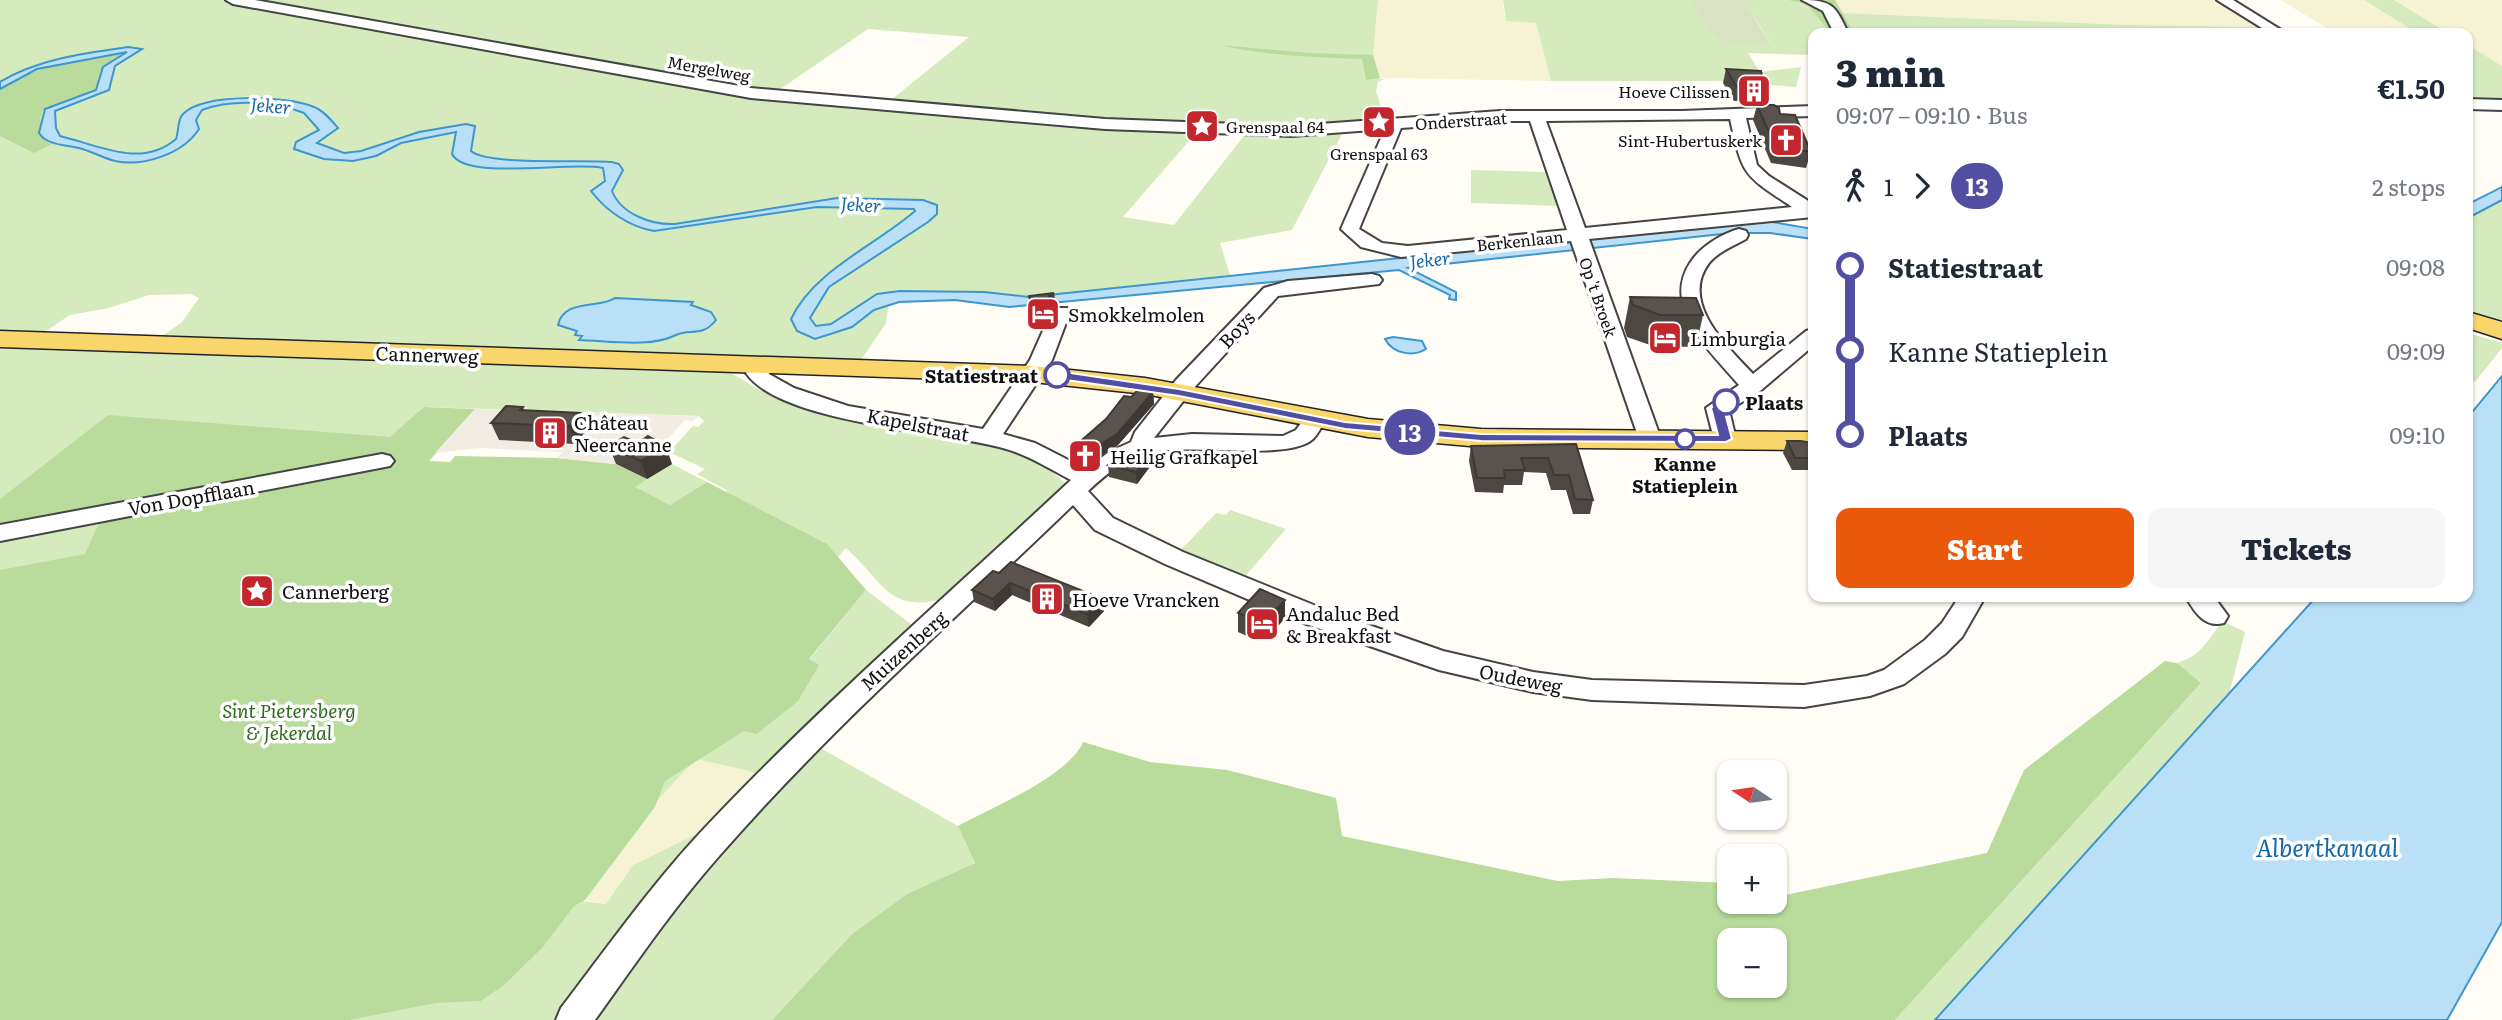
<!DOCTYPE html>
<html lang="en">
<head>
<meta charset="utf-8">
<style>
  :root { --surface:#fff; --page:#f6f6f7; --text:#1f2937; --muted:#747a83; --accent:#ea580c }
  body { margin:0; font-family:Literata,serif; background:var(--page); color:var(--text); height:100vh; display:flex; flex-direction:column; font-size:26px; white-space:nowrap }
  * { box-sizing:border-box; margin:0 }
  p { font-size:23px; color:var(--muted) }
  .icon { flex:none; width:38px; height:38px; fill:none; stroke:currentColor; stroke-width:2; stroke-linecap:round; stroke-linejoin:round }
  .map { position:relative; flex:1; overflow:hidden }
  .panel { position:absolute; left:1808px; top:28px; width:665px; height:574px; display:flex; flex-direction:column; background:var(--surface); border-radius:14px; box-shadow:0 2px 5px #0004 }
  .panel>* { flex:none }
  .badge { padding:0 14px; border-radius:23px; font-size:24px; line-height:46px }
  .needle { width:46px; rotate:283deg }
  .controls { position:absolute; left:1717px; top:760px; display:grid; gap:14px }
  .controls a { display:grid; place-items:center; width:70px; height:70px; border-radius:14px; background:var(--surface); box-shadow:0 2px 5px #0004; font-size:35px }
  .map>.badge { position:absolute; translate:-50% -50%; box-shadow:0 0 0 4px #fff }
  .legs { display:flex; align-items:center; gap:10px; height:77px; padding:0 28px; font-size:23px }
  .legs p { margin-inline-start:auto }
  .summary { display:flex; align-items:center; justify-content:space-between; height:119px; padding:0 28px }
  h1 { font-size:38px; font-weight:800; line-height:52px }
  .action { display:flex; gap:14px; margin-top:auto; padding:14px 28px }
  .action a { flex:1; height:80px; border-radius:14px; background:var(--accent); color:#fff; font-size:28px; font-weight:800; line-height:80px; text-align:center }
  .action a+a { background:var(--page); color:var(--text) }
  ul { padding:0 28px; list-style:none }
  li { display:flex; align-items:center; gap:24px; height:84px; font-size:26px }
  li i { display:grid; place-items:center; width:10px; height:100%; margin:0 9px; background:currentColor }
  li i::after { content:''; width:18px; height:18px; margin:-9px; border:5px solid; border-radius:50%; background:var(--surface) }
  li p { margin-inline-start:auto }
  li:first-child i { background:linear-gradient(#0000 50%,currentColor 0) }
  li:last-child i { background:linear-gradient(currentColor 50%,#0000 0) }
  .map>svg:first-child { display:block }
</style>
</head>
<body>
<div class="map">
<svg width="2502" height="1020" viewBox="0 0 2502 1020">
  <rect width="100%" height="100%" fill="#fffdf5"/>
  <g fill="#f6f3d4">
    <polygon points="1378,0 1503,0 1504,15 1536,22 1551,81 1380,78 1373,55"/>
    <polygon points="1835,0 2218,0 2261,27 2131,25 1842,13"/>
    <polygon points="2280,0 2364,0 2417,33 2335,33"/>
    <polygon points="2394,0 2502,0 2502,66 2468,45 2468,33 2448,33"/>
    <polygon points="696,759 749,771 761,777 701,832 633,865 606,904 585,900 655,807 665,781"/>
  </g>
  <g fill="#d5ebbd" fill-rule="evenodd">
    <path d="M0,0H1378L1373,55L1376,78L1384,79L1378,82L1376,91L1386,123L1320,128L1202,126L1123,217L1174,225L1247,132L1341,130L1342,134L1292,230L1220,243L1230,275L1029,297L995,293H890L886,323L859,363L744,361L731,373L762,391L767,387C811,400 856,416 901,427C957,442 1028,440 1069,488L949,598C887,614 886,584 846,548L819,578L768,650L819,665L809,660L866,590L912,625L837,700L817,746L958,826L975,863L907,894L852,934L772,1020H350L437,1003L481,1001L0,1020ZM868,29L969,37L886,104L776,92ZM191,294L199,298L182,322L158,339L40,335L70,315L109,308L149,295ZM469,361L680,369L713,372L467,364ZM426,407L699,416L704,421L698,427L693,426L669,452L705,469L697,474L728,491L666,511L643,492L670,505L707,482L672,464L635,486L422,465ZM696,759L749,771L760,776L701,832L633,865L606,904L583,901L652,806Z"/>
    <polygon points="1503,0 1690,0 1710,23 1770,42 1743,0 1787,0 1807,4 1830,33 1813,33 1813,55 1748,53 1760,72 1801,67 1796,87 1720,81 1551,81 1536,23 1506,21"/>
    <polygon points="2364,0 2394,0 2448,33 2417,33"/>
    <polygon points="1842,13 2131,25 2261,27 2272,33 1854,33"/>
    <polygon points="2468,45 2502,66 2502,104 2468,102 2468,69 2472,68 2468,65"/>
    <polygon points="1471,170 1548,172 1560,206 1471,203"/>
    <polygon points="2502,200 2502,321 2468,311 2468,218"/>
    <polygon points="2468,333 2502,343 2502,348 2475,382 2468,377"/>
    <polygon points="1230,510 1286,529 1242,580 1178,553 1216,513 1226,515"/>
    <path d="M2222,621L2245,632L2229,695L1935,1020H1895L2201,683L2177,663C2200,656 2209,640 2222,621Z"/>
  </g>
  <g fill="#b9dc9c" fill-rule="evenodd">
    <polygon points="1787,0 1835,0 1854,33 1830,33 1807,4"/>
    <path d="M1220,45L1309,53L1373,55L1380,78L1366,80L1362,59C1314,57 1267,56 1220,45Z"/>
    <path d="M128,53L103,67L96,90L42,112L40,118L48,142L54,143L34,153L0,136V89C35,69 87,49 128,53Z"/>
    <polygon points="424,407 475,409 429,461 450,462 455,456 557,458 615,464 647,479 635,487 670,505 707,482 827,544 866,590 809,659 819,665 798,701 757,734 744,731 665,781 655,807 585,900 574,906 543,947 504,985 481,1001 437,1003 350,1020 0,1020 0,570 85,554 100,521 0,539 0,499 108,415 390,437"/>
    <path d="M2165,661L2177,663L2201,683L1895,1020H772L852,934L907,894L975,863L958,826C991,808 1069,776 1083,742L1150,762L1227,770L1336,798L1342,836L1558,881L1613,878L1729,883V901H1774L1775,897L1987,853L2024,770ZM1729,940H1774V985H1729Z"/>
  </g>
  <polygon fill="#d9e3c4" points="1690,0 1743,0 1770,43 1720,41"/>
  <polygon fill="#f1ede2" points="526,406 530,411 596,413 604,410 609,413 699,416 693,421 685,420 655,453 630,454 615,464 557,458 562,452 479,448 435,453 475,409 517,410"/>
  <g fill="#b9e0f7" stroke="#3f96cf" stroke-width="2">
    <path d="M128,47L142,49L115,66L109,90L55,111L56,128L60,136C98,145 141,169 176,139C179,131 177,120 183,114C204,92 288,96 314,107C323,110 331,120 338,128L317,143L344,153L361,151L419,132L466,124L475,126L471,151C489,166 583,159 612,162L619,164L623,170L612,191C621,214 651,225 675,224L837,198L923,200L937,205V214L928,222L829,287L810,318L816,326L831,324L877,294L900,291L984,292L1029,297L1761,220L1813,229V239L1770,233H1731L1408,268L1456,292V300L1449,299L1450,295L1399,270L1009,307L955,300L899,302L874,310L852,327L815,339L797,331L791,319C813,271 876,245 915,211L914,209L817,207L654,231C630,227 606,211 591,191L605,181L603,168C572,161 465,181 452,154L456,132L401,143L376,156L353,161L324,159L294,149L296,142L319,130L304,113C275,101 231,99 202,110L196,120L199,129C183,154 143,167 115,161C103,158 91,151 79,148C66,145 46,145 39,133L45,109L96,90L103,67L127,52L37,69L0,89V82C37,59 85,53 128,47Z"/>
    <polygon points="2502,187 2502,200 2468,218 2468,204"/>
    <path d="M615,298L693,302L691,305L711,312L716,320C702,338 690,328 676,335C650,348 611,341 579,340L582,336L575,335L577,331L558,325C564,298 600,309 615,298Z"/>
    <path d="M1393,337L1422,341L1426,349C1413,357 1393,354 1385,339Z"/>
    <polygon points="2502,376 2502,922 2447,1020 1935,1020 2316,597 2468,597 2468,417"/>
  </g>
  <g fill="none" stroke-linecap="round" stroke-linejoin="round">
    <g stroke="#444" stroke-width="4">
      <g id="minor">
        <path d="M226,0H255L751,88L1105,119L1292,126L1500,111H1682L1813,106V116L1746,118L1757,165L1769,176L1813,204V217L1589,239L1661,439L1650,446L1639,439L1571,241L1401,257L1361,247L1341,229L1385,129L1292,136L1105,129L751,98L233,4ZM1730,119C1743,177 1743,174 1792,207L1585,228L1546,121ZM1500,121H1530L1567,230L1408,246L1382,243L1359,229L1401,128Z"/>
        <path d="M1802,0C1833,0 1836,7 1848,33H1834L1823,11Z"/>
        <polygon points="2217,0 2233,0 2286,33 2270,33"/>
        <polygon points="2468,99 2502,100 2502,110 2468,109"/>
        <path d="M1739,229L1746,231L1748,235L1746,239C1733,246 1718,252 1709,263C1679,303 1728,347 1753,374L1806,331L1813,329V346L1760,391L1729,410L1736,439L1725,446L1714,439L1706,408L1739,385C1711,352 1661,308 1690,263C1700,247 1721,234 1739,229Z"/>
        <path d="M1372,274L1379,276L1382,280L1379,284L1278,296L1192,390L1154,438L1192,434L1283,436L1296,430L1306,416L1314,414L1325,421C1321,427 1318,434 1313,439C1288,462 1185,442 1146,453C1125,458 1104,476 1088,491L1113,518L1183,552L1326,610L1443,651L1533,672L1592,680L1804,685L1867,676L1884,670L1925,640L1942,623L1959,597H1985L1962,637L1945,654L1904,684L1870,696L1804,707L1592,700L1533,692L1439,670L1306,624L1165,564L1095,530L1073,505C954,620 829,730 720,855C674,907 635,964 595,1020H556L561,1008C606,949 649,888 699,834C816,709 946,597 1071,480C1048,468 1025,453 999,447C941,432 779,422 746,373L752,360H768L771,365L769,374L794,388L848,406L983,429L1030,360L1053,308H1067L1070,312L1052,360L1003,434L1035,443L1086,469L1109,452L1131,442L1135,432L1176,380L1264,288L1288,281Z"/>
        <polygon points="382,454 390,456 394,461 390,466 0,541 0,525"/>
        <path d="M2186,597H2214L2228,616L2224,623C2205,628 2195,613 2186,597Z"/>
      </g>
    </g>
    <g stroke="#222" stroke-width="3">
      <g id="major">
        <polygon points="2468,312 2502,322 2502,339 2468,328"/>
        <polygon points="0,331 1033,366 1145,378 1368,419 1481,429 1813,432 1813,450 1481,447 1368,437 1145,394 1033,382 0,347"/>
      </g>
    </g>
    <use href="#minor" fill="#fff" fill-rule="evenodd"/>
    <use href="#major" fill="#f9d66b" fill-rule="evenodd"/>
  </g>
  <g fill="#4d4742">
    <polygon points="1726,69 1764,86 1761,100 1734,101 1723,83"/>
    <polygon points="1757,105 1780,114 1811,152 1806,168 1771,163 1753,120"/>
    <polygon points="1054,293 1055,304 1051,307 1043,324 1035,325 1030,307 1029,296"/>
    <polygon points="1630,297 1703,315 1696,347 1653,346 1627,337 1624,328"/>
    <polygon points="1153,392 1154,404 1118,445 1089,464 1075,458 1074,447 1131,397"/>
    <polygon points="523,407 524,410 586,430 576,444 499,440 491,423"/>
    <polygon points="1787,441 1813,446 1813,470 1792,470 1783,453"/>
    <polygon points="1576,444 1593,500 1590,514 1573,514 1566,490 1551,490 1546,473 1524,472 1522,485 1504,485 1503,493 1475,492 1469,461 1471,446"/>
    <polygon points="609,446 672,464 647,479 616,464"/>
    <polygon points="1108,465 1149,468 1137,484 1109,477"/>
    <polygon points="993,571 1104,611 1089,627 1012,595 995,611 974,602 972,590"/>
    <polygon points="1260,589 1285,618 1271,634 1264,631 1256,640 1238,632 1238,613"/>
  </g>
  <g fill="#3f3936">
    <polygon points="1054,293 1055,304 1051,307 1043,324 1042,313 1049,296"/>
    <polygon points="1153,392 1154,404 1118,445 1089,464 1088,452"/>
    <polygon points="580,413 586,430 576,444 569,426"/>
    <polygon points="666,446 672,464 647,479 641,461"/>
    <polygon points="1148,456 1149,468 1137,484 1136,472"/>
    <polygon points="1010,583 1012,595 995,611 993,599"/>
    <polygon points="1103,599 1104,611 1089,627 1087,614"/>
    <polygon points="1285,600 1285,618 1271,634 1271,615"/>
    <polygon points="1264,612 1264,631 1256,640 1257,621"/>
  </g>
  <g fill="#5a524d" stroke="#3f3936" stroke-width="2">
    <polygon points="1726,69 1761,71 1764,86 1737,87"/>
    <polygon points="1757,105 1774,105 1779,108 1780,114 1795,115 1811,152 1775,146"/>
    <polygon points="1054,293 1049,296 1042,313 1034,314 1029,296"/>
    <polygon points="1630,297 1696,298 1703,315 1660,315 1633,305"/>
    <polygon points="1139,389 1153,392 1117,434 1088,452 1074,447 1106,419 1124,396 1131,397"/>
    <polygon points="506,406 523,407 520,410 580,413 569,426 491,423"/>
    <polygon points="648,436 666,446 641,461 609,446 624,437 638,443"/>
    <polygon points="1787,441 1801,441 1811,443 1813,446 1813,458 1795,458"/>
    <polygon points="1576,444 1593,500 1575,499 1569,475 1554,475 1548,458 1521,458 1525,470 1504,470 1505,478 1477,478 1471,446"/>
    <polygon points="1125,453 1148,456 1136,472 1108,465"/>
    <polygon points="1011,562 1103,599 1087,614 1010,583 993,599 972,590 993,571 999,573"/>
    <polygon points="1260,589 1285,600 1271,615 1264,612 1257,621 1238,613"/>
  </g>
  <polygon fill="#524fa2" stroke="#fff" stroke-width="2" points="1057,371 1179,389 1345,422 1481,434 1718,435 1711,408 1726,398 1732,402 1724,409 1732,439 1726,442 1481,441 1345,429 1179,396 1052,378 1051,375"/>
  <defs>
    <g id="building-square" transform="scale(1.75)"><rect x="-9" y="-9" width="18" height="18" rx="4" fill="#c4262e" stroke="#fff"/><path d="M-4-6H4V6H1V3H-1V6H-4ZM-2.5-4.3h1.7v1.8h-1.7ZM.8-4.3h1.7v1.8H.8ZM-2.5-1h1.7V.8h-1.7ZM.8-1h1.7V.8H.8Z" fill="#fff"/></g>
    <g id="sight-square" transform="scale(1.75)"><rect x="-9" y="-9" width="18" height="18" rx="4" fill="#c4262e" stroke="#fff"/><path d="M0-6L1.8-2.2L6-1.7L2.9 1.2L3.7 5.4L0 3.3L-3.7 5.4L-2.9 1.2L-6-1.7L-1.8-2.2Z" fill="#fff"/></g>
    <g id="church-square" transform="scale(1.75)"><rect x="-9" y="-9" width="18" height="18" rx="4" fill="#c4262e" stroke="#fff"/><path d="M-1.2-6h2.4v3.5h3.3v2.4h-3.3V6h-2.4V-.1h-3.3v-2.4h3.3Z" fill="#fff"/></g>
    <g id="hotel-square" transform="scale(1.75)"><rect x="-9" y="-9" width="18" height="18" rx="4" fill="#c4262e" stroke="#fff"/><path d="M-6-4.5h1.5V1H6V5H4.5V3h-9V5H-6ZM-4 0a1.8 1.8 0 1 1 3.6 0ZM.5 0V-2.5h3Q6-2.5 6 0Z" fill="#fff"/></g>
  </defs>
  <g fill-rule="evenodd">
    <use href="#building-square" x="1754" y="91"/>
    <use href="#sight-square" x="1379" y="122"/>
    <use href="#sight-square" x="1202" y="126"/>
    <use href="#church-square" x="1786" y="140"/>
    <use href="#hotel-square" x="1043" y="314"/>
    <use href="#hotel-square" x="1665" y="338"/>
    <use href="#building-square" x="550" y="433"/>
    <use href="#church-square" x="1085" y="456"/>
    <use href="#sight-square" x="257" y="591"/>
    <use href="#building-square" x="1047" y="599"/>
    <use href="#hotel-square" x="1262" y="624"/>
  </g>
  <g fill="#fff" stroke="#524fa2" stroke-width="3.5">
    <circle cx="1057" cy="375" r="12"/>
    <circle cx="1726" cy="402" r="12"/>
    <circle cx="1685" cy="439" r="9"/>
  </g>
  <g text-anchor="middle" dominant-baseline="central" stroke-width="7" stroke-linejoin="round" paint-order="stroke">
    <g font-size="16" fill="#111" stroke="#fff">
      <text transform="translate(709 68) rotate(10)">Mergelweg</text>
      <text transform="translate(1461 120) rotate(-4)">Onderstraat</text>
      <text transform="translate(1520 240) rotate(-6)">Berkenlaan</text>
      <text transform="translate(1599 297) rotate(71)">Op 't Broek</text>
    </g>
    <g font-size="16" fill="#111" stroke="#fff" text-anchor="end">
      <text x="1730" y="91">Hoeve Cilissen</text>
      <text x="1226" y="126" text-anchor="start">Grenspaal 64</text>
      <text x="1762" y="140">Sint-Hubertuskerk</text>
      <text x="1379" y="153" text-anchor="middle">Grenspaal 63</text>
    </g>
    <g font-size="18" font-style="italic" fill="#1768a6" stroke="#fff">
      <text transform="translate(271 105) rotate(5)">Jeker</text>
      <text transform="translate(861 204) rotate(4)">Jeker</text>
      <text transform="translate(1430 259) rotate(-6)">Jeker</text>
    </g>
    <g font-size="19" fill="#111" stroke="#fff" text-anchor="start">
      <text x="1068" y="314">Smokkelmolen</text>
      <text x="1690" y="338">Limburgia</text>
      <text x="574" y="422">Château<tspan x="574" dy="22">Neercanne</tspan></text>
      <text x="1110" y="456">Heilig Grafkapel</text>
      <text x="282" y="591">Cannerberg</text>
      <text x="1072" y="599">Hoeve Vrancken</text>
      <text x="1286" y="613">Andaluc Bed<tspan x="1286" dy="22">&amp; Breakfast</tspan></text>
    </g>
    <g font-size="19" fill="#111" stroke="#fff">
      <text transform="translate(1236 329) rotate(-47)">Boys</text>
      <text transform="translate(427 354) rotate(2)">Cannerweg</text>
      <text transform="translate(918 424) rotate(11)">Kapelstraat</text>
      <text transform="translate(191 497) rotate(-10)">Von Dopfflaan</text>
      <text transform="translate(903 650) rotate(-42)">Muizenberg</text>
      <text transform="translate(1521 678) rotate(11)">Oudeweg</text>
    </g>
    <g font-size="19" font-weight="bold" fill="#111" stroke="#fff" text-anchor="end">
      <text x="1038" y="375">Statiestraat</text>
      <text x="1745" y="402" text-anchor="start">Plaats</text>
      <text x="1685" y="463" text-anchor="middle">Kanne<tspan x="1685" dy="22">Statieplein</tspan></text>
    </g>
    <g font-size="19" font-style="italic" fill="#2f6b1f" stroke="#fff">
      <text x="289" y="710">Sint Pietersberg<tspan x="289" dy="22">&amp; Jekerdal</tspan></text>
    </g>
    <g font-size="24" font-style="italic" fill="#1768a6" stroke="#fff">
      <text x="2327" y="846">Albertkanaal</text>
    </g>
  </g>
</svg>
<div class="controls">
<a><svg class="needle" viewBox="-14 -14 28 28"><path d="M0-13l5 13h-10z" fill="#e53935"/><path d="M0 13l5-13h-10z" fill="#747a83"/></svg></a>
<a>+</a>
<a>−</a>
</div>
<b class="badge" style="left:1410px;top:432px;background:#524fa2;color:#fff">13</b>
<section class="panel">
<div class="summary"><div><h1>3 min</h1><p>09:07 – 09:10 · Bus</p></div><b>€1.50</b></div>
<div class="legs"><svg class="icon" aria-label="walk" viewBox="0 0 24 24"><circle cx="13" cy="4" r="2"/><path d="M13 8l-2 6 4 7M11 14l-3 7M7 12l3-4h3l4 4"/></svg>1<svg class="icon" aria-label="forward" viewBox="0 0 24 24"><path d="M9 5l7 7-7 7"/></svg><b class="badge" style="background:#524fa2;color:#fff">13</b><p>2 stops</p></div>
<ul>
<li><i style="color:#524fa2"></i><b>Statiestraat</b><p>09:08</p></li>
<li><i style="color:#524fa2"></i><span>Kanne Statieplein</span><p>09:09</p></li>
<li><i style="color:#524fa2"></i><b>Plaats</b><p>09:10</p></li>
</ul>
<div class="action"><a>Start</a><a>Tickets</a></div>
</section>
</div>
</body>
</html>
